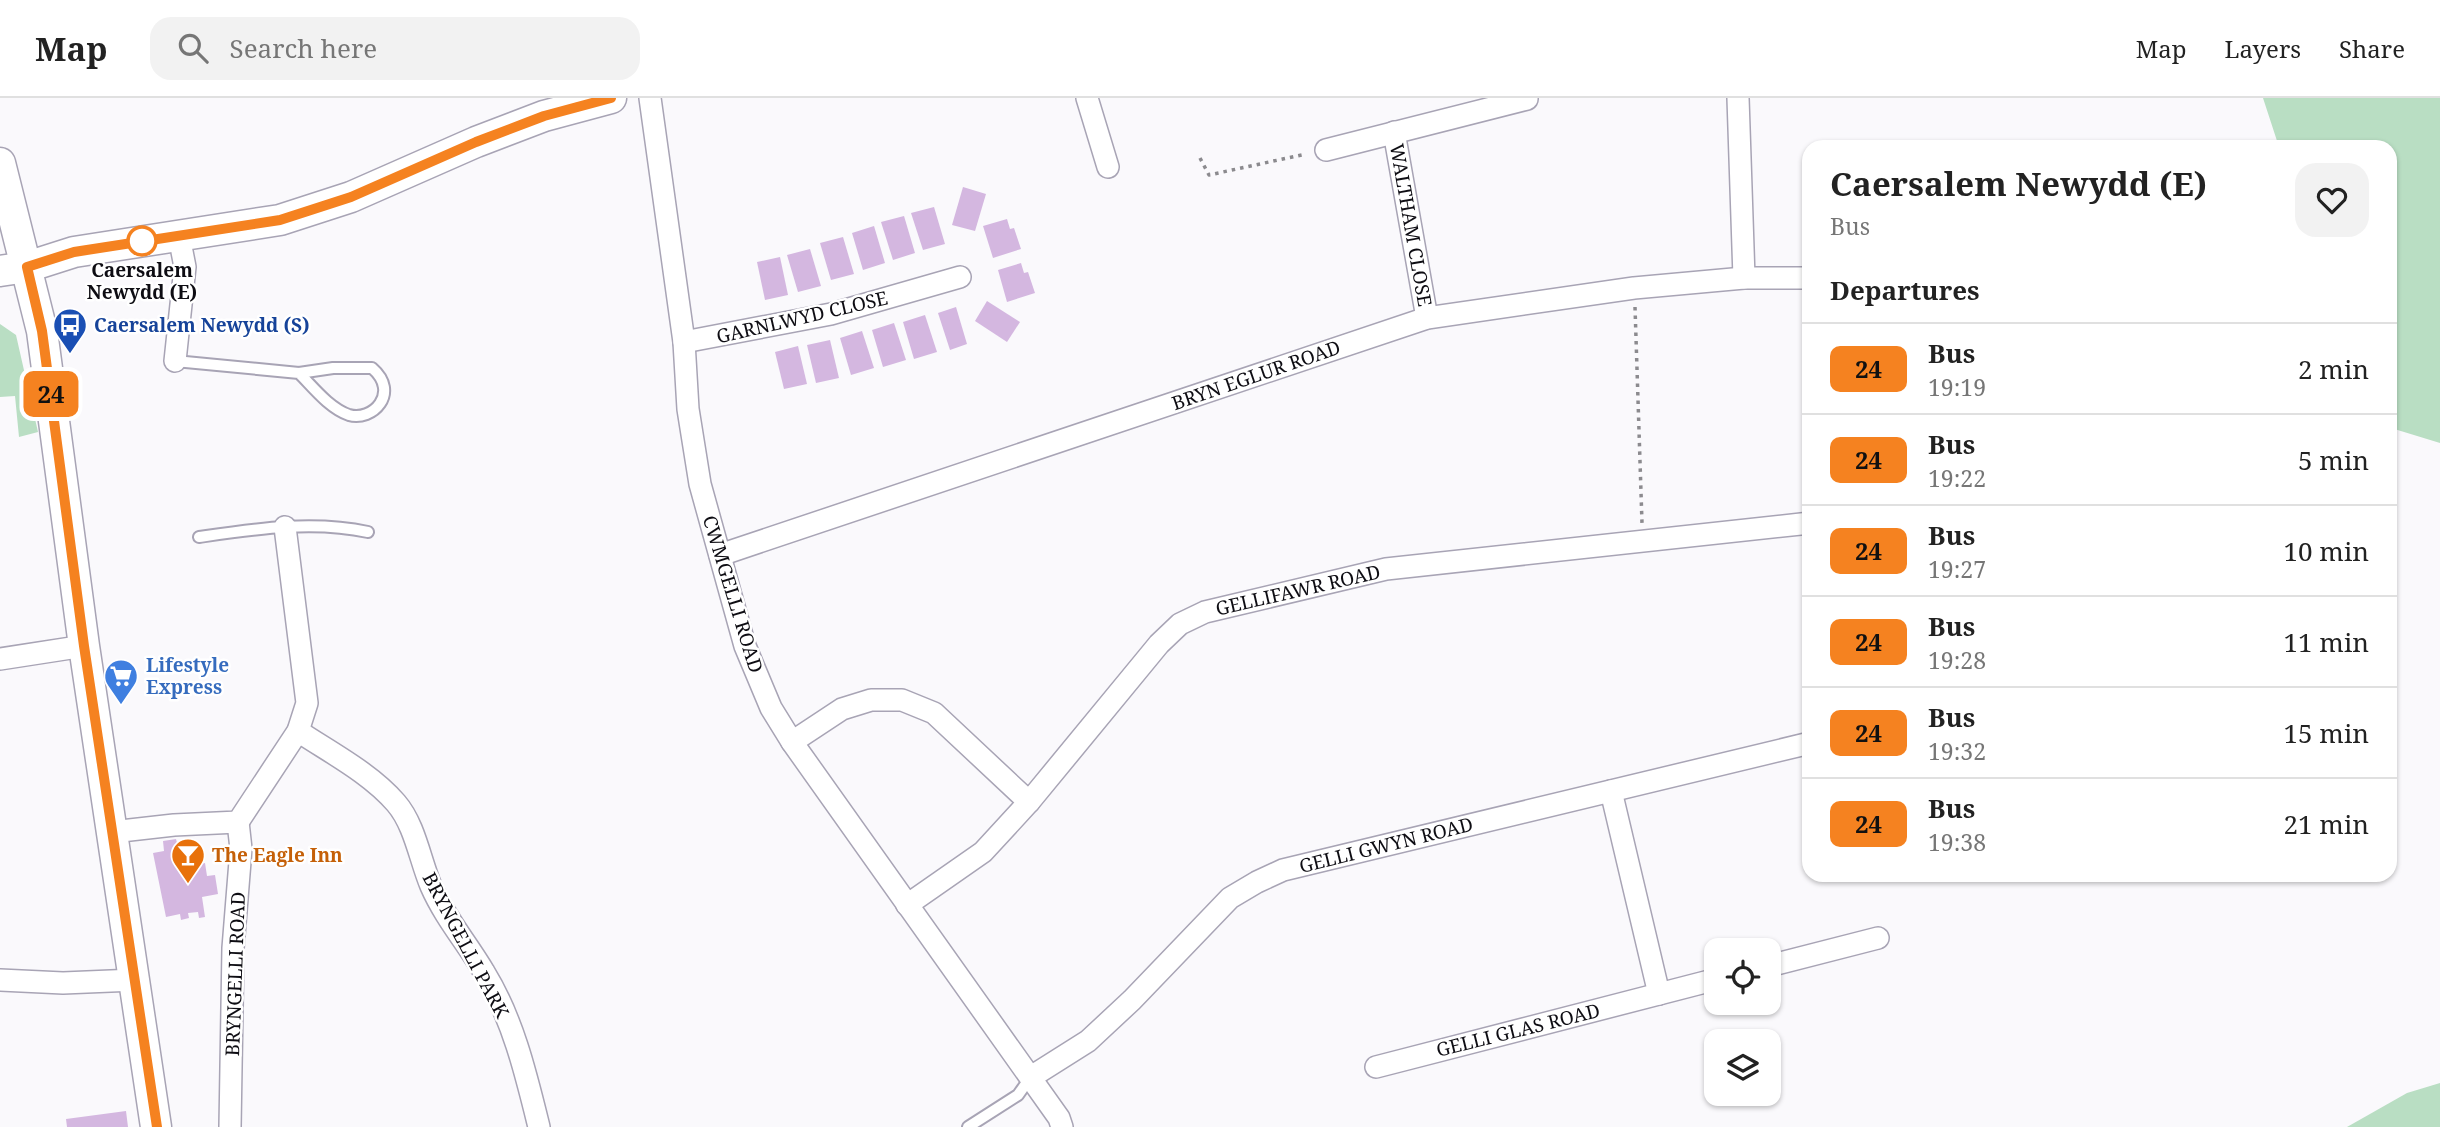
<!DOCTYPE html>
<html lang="en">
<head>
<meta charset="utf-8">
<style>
  :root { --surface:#fff; --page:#f2f2f2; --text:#222; --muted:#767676; --line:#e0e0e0 }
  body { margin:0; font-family:"Noto Serif",serif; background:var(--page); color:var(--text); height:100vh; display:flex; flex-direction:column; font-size:26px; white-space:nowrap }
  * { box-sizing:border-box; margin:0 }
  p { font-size:23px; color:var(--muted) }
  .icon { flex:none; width:38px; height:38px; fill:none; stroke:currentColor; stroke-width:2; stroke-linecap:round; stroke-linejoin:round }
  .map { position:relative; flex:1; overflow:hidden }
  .sheet { position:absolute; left:1802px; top:42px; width:595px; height:742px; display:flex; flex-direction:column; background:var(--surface); border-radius:21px; box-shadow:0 2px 5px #0004 }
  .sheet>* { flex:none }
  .badge { padding:0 14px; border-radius:10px; font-size:24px; line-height:46px }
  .fabs { position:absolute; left:1704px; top:840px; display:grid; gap:14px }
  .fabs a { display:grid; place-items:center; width:77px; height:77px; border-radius:14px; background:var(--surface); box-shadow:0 2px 5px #0004; font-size:35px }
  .map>.badge { position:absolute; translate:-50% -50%; box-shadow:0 0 0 4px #fff }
  h2 { padding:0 28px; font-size:26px; line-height:63px }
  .round { display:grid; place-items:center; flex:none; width:74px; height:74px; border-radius:21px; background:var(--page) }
  .overview { display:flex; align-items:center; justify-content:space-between; height:119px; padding:0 28px }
  h1 { font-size:33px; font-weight:700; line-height:52px }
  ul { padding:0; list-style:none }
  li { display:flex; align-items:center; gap:21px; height:91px; padding:0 28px; border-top:2px solid var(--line) }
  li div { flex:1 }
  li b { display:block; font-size:26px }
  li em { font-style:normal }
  li .badge { min-width:77px; font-weight:700; text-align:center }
  header { display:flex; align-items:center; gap:42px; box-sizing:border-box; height:98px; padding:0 35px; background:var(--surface); border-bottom:2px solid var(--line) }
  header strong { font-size:33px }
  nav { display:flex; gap:38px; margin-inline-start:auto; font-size:24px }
  .search { width:490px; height:63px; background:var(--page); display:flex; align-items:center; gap:18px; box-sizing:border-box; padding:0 24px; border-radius:21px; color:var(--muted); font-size:26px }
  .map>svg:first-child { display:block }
</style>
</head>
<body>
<header>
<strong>Map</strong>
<div class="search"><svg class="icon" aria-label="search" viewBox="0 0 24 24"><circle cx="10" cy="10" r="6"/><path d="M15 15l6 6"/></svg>Search here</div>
<nav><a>Map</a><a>Layers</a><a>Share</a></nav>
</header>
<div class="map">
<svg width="2440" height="1029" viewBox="0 0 2440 1029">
  <rect width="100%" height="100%" fill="#faf9fc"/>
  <g fill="#b9dec3">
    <polygon points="2263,0 2440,0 2440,345 2391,330 2390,49 2279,49"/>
    <polygon points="0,226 16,237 38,334 19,339 15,298 0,299"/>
    <polygon points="2440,985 2440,1029 2347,1029 2407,995"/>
  </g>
  <g fill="#d4b7e0">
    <polygon points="963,89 986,96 975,133 952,127"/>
    <polygon points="934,109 945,146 923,152 911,115"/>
    <polygon points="904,118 915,155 893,162 881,124"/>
    <polygon points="1007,121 1010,131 1014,130 1021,151 993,160 983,128"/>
    <polygon points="874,128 885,165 863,172 852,135"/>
    <polygon points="843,139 854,176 831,182 820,145"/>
    <polygon points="810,151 821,188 798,194 787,157"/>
    <polygon points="780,159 788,197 765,202 757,164"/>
    <polygon points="1021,165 1024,175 1028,174 1035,195 1007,204 998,172"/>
    <polygon points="987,203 1020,224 1007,244 975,223"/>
    <polygon points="956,209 967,246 950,252 938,215"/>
    <polygon points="925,217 937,254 914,261 903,224"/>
    <polygon points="894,225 906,262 883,269 872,232"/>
    <polygon points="862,233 874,270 851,277 840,240"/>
    <polygon points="830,242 839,280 816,285 807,247"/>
    <polygon points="798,248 807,286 784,291 775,254"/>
    <polygon points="176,741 178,749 187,748 192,767 205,765 207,778 215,777 218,796 202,799 205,819 199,820 198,814 188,815 189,820 181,822 180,816 166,819 153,755 164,753 163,743"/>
    <polygon points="126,1013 128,1029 67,1029 66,1021"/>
  </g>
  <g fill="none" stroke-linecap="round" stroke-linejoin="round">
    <g stroke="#a8a4b5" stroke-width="14">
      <g id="lane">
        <path d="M175,263L299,275L333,270H372C401,295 372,324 349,317C329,310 313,289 299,275"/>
        <path d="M199,439C255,431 313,422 368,434"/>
        <polyline points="968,1029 1018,997 1030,980"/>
      </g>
    </g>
    <g stroke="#a8a4b5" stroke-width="24">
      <g id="street">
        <polyline points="650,0 684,244 688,311 700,386 745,548 771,610 792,644 1059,1020 1062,1029"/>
        <polyline points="1087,0 1108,69"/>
        <polyline points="1738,0 1744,180"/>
        <polyline points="1394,34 1427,220"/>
        <polyline points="1326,52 1527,1"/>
        <polyline points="684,244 831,216 960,179"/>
        <polyline points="175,263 185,169 179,138"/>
        <polyline points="720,457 1427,220 1634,190 1744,180 1810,180"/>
        <polyline points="0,561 84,548"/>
        <path d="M298,633C331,655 370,675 396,705C415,727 420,762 431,788C445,820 467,845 484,874C513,921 526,976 539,1029"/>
        <polyline points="792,644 842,611 871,602 902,602 934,615 1029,704"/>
        <polyline points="1611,693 1659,896"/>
        <polyline points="112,734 174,727 238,724 298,633 307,605 285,429"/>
        <polyline points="907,807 983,754 1029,704 1159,546 1180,526 1205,514 1386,471 1810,425"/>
        <polyline points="1769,868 1878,840"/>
        <polyline points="0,882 63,885 135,882"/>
        <polyline points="1376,969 1717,881"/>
        <polyline points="1031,979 1088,943 1132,902 1230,800 1257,784 1283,772 1810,645"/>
        <polyline points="230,1029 233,850 241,751 238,724"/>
      </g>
    </g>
    <g stroke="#a8a4b5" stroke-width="33">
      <g id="secondary">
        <polyline points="0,65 42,233 84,548 156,1029"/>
        <polyline points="0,173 27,169 74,154 280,122 351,99 476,44 544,18 611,0"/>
      </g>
    </g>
    <g stroke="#8b8a8e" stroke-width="3.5" stroke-dasharray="3.5 5" stroke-linecap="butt">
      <polyline points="1200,60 1209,77 1306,56"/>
      <polyline points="1635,209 1642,425"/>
    </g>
    <use href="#lane" stroke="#fff" stroke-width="10"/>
    <use href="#street" stroke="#fff" stroke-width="21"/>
    <use href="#secondary" stroke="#fff" stroke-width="30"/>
  </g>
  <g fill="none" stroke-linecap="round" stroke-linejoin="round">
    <g stroke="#fff" stroke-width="16">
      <polyline id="line" points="157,1029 84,548 42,233 27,169 74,154 280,122 351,99 476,44 544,18 611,0"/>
    </g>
    <use href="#line" stroke="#f58220" stroke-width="10"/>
  </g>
  <defs>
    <g id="bus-pin" transform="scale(1.75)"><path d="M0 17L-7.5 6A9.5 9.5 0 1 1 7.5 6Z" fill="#1a4fb4" stroke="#fff"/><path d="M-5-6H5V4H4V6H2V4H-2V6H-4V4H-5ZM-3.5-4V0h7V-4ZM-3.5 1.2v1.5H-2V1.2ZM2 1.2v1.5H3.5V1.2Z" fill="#fff"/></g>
    <g id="supermarket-pin" transform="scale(1.75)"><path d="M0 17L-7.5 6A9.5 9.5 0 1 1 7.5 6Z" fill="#3f7fe0" stroke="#fff"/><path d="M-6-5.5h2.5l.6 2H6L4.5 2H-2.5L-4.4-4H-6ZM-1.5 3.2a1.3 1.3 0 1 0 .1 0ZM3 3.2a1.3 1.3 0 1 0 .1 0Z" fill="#fff"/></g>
    <g id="bar-pin" transform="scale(1.75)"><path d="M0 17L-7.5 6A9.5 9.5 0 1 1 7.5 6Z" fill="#e8710a" stroke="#fff"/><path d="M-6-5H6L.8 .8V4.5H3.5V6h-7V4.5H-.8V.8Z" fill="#fff"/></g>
  </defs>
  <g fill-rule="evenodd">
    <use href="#bus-pin" x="70" y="227"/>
    <use href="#supermarket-pin" x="121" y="578"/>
    <use href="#bar-pin" x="188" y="757"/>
  </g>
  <circle fill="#fff" stroke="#f58220" stroke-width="3.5" cx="142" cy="143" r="14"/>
  <g text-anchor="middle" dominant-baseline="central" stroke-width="5" stroke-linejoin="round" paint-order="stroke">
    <g font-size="19" fill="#0e0d13" stroke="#fff">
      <text transform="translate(1411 127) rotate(80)">WALTHAM CLOSE</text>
      <text transform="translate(802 219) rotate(-13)">GARNLWYD CLOSE</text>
      <text transform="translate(1256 277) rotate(-19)">BRYN EGLUR ROAD</text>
      <text transform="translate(1298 492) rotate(-13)">GELLIFAWR ROAD</text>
      <text transform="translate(733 496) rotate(73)">CWMGELLI ROAD</text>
      <text transform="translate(1386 747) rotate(-14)">GELLI GWYN ROAD</text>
      <text transform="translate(466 847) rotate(62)">BRYNGELLI PARK</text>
      <text transform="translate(235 876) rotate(-88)">BRYNGELLI ROAD</text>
      <text transform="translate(1518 932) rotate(-14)">GELLI GLAS ROAD</text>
    </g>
    <g font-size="19" font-weight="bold" fill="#0e0d13" stroke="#fff">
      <text x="142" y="172">Caersalem<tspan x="142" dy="22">Newydd (E)</tspan></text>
    </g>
    <g font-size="19" font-weight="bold" fill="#164399" stroke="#fff" text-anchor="start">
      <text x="94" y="227">Caersalem Newydd (S)</text>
    </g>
    <g font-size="19" font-weight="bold" fill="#366cbe" stroke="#fff" text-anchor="start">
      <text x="146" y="567">Lifestyle<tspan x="146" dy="22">Express</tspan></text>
    </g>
    <g font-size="19" font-weight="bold" fill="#c56008" stroke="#fff" text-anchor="start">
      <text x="212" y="757">The Eagle Inn</text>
    </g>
  </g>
</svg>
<div class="fabs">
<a><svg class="icon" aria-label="locate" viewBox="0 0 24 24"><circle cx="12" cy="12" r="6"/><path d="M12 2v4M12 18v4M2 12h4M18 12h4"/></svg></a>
<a><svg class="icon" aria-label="layers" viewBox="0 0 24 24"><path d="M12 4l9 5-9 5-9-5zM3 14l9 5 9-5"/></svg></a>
</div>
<b class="badge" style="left:51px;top:296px;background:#f58220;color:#111">24</b>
<section class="sheet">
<div class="overview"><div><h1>Caersalem Newydd (E)</h1><p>Bus</p></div><a class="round"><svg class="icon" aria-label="heart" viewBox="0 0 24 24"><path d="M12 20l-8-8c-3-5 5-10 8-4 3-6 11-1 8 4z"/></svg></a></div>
<h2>Departures</h2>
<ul>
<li><span class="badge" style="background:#f58220;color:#111">24</span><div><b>Bus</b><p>19:19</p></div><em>2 min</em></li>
<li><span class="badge" style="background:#f58220;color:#111">24</span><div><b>Bus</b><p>19:22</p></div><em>5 min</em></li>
<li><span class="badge" style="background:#f58220;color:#111">24</span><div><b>Bus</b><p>19:27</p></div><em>10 min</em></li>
<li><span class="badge" style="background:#f58220;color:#111">24</span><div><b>Bus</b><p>19:28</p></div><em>11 min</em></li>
<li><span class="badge" style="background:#f58220;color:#111">24</span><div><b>Bus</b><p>19:32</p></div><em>15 min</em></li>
<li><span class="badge" style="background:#f58220;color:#111">24</span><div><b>Bus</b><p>19:38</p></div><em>21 min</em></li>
</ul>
</section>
</div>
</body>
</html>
